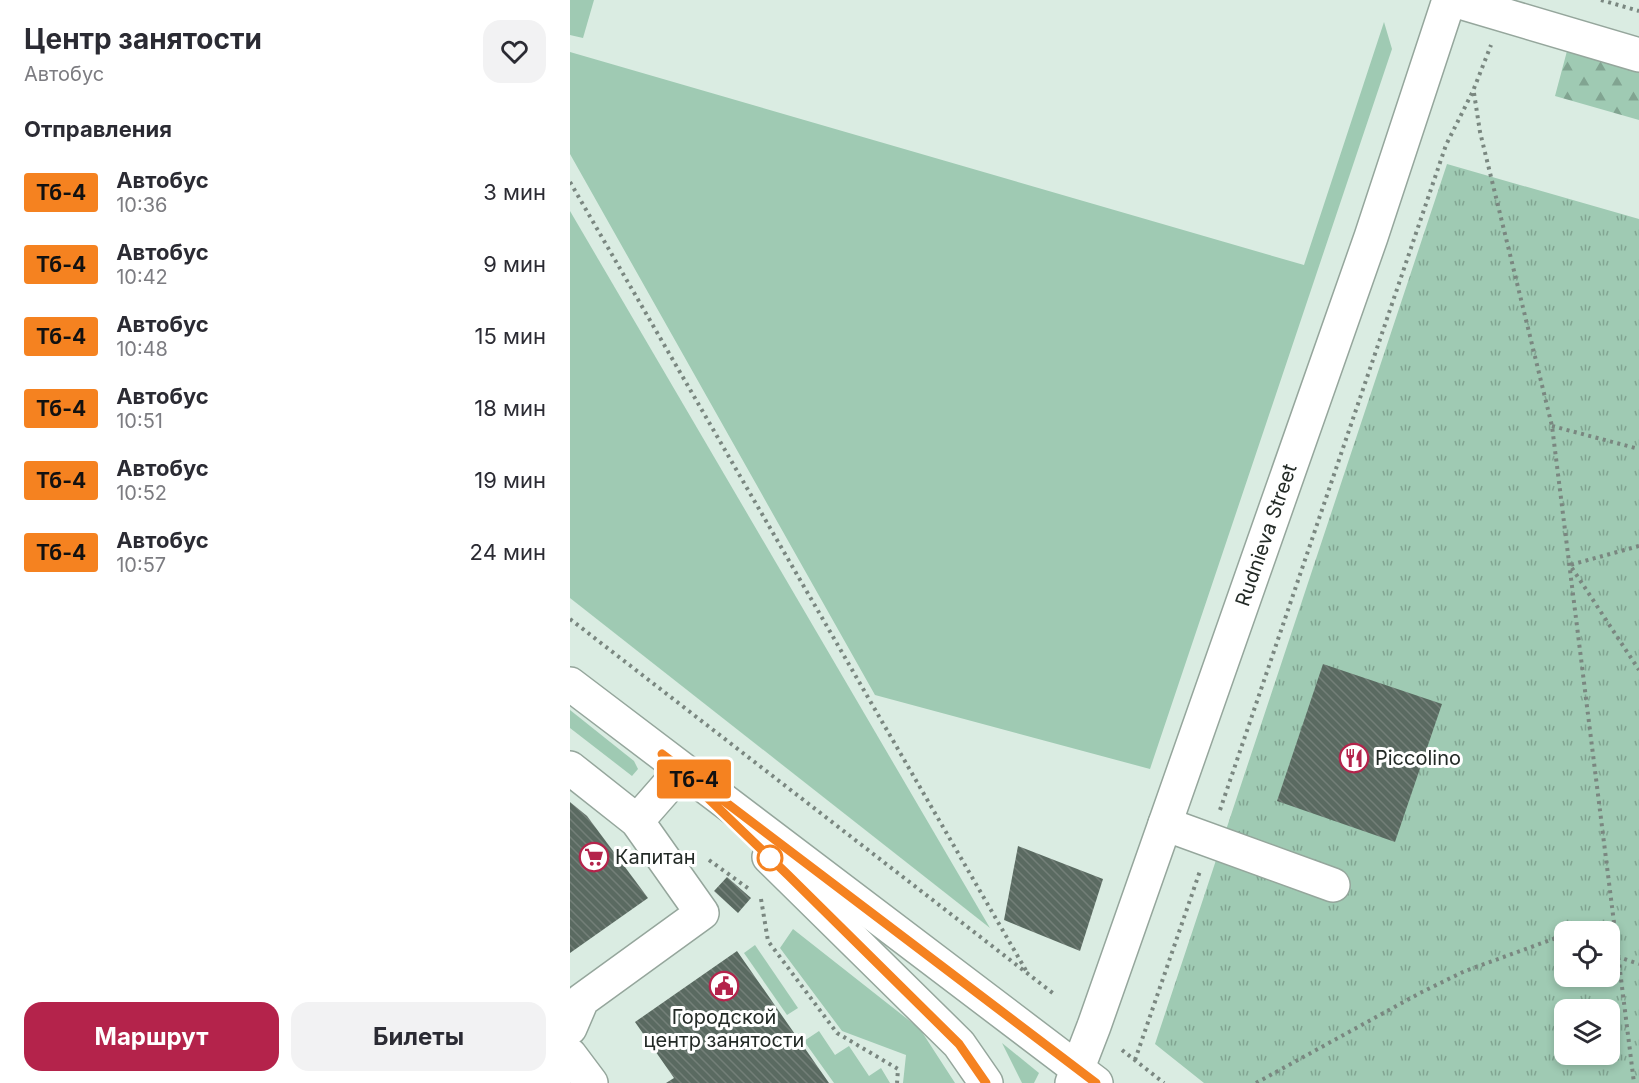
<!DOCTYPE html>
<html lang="ru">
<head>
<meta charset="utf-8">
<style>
  :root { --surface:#fff; --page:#f2f2f3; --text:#2b2b33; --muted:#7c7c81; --accent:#b4234b }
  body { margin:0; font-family:Inter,sans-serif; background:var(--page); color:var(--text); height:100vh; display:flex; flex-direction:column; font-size:22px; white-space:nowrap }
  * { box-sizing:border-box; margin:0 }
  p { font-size:20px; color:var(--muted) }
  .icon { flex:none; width:33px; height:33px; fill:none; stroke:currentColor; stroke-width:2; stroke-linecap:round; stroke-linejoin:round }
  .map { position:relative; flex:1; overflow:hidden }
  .side { display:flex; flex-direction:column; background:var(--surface); width:570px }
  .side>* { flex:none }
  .badge { padding:0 12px; border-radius:4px; font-size:21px; line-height:39px }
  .controls { position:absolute; left:984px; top:921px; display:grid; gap:12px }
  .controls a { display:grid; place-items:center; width:66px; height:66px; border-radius:12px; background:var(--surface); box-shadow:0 3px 9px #0003; font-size:30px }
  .map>.badge { position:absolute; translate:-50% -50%; box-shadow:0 0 0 3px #fff }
  h2 { padding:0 24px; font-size:22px; line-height:54px }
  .round { display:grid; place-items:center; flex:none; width:63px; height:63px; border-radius:18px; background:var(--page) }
  .headline { display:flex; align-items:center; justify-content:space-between; height:102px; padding:0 24px }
  h1 { font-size:28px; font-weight:700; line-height:45px }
  .cta { display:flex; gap:12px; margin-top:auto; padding:12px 24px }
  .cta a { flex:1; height:69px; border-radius:18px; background:var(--accent); color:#fff; font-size:24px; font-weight:700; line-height:69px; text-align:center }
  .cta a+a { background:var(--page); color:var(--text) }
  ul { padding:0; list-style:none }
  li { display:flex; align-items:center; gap:18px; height:72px; padding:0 24px }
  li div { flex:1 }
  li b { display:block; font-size:22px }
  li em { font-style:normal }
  li .badge { min-width:66px; font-weight:700; text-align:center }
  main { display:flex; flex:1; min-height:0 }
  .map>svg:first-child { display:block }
</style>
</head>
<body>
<main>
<section class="side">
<div class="headline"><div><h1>Центр занятости</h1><p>Автобус</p></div><a class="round"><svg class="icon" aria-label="heart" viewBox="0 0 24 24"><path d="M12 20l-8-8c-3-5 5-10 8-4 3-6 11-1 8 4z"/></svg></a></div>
<h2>Отправления</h2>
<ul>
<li><span class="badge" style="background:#f58220;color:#111">Тб-4</span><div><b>Автобус</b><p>10:36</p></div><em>3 мин</em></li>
<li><span class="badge" style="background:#f58220;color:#111">Тб-4</span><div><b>Автобус</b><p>10:42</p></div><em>9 мин</em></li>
<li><span class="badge" style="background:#f58220;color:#111">Тб-4</span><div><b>Автобус</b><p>10:48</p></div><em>15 мин</em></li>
<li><span class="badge" style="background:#f58220;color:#111">Тб-4</span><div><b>Автобус</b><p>10:51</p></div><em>18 мин</em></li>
<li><span class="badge" style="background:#f58220;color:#111">Тб-4</span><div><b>Автобус</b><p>10:52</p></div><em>19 мин</em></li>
<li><span class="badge" style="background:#f58220;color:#111">Тб-4</span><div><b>Автобус</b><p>10:57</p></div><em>24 мин</em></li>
</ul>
<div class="cta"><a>Маршрут</a><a>Билеты</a></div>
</section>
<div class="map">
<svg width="1069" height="1083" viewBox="0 0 1069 1083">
  <defs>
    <pattern id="forest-firs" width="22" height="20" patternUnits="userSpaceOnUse" patternTransform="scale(1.5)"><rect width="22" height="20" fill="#9fcab3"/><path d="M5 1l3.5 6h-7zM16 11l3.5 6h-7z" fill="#81a491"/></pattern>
    <pattern id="park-tufts" width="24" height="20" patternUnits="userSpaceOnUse" patternTransform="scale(1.5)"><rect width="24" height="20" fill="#9fcab3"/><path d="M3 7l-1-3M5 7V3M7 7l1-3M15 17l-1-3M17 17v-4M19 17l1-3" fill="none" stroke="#81a491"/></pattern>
    <pattern id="building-back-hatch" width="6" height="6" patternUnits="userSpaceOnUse" patternTransform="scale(1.5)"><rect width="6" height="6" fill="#5a6a61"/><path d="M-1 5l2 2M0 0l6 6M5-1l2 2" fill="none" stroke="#737f78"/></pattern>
  </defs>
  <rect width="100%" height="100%" fill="#daece2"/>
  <g fill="#9fcab3">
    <polygon points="0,0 24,0 13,38 0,35"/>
    <polygon points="814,22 822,49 580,769 305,695 0,154 0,52 734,265"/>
    <polygon points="0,211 420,928 0,598"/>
    <polygon points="0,710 64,761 68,769 62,776 0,728"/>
    <polygon points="223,929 350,1029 385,1083 333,1083 336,1055 272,1031 210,948"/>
    <polygon points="185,945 228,1008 217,1015 174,953"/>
    <polygon points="249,1031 265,1055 279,1046 299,1076 311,1068 320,1083 264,1083 234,1041"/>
    <polygon points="432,1043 469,1073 464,1083 452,1083"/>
  </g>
  <polygon fill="url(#forest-firs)" points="997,51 1069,71 1069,120 985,96"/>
  <path fill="url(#park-tufts)" fill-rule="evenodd" d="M877,164L1069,219V1083H634L585,1044ZM994,932H1040V976H994ZM994,1010H1040V1054H994Z"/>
  <g fill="url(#building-back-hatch)">
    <polygon points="753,664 872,704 825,842 707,801"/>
    <polygon points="0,802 17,816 78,898 0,953"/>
    <polygon points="448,846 533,879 510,951 434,920"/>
    <polygon points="157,877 181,898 168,913 144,891"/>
    <polygon points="167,951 259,1083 96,1083 104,1078 65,1022"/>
  </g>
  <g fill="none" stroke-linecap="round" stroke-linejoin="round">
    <g stroke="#95a69c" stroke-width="36">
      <g id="minor">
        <polyline points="883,0 1069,55"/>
        <polyline points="0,768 67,821 132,913 12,1000 0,1028"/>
        <polyline points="67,821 110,772"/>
        <polyline points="595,824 763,885"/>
        <polyline points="0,1055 21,1083"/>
        <polyline points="502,1083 524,1026 801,237 879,0"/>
      </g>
    </g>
    <g stroke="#95a69c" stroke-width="36">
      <g id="major">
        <polyline points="0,684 526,1083"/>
        <polyline points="199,857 389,1044 416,1083"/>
      </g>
    </g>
    <g stroke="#7a8780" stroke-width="4" stroke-dasharray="3 4.5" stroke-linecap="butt">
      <polyline points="1031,0 1069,11"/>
      <polyline points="904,93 910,132 982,426 1064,1083"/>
      <polyline points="0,182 458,974"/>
      <polyline points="982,426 1069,449"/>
      <polyline points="1069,546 1000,565 1069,670"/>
      <polyline points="0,619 484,994"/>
      <polyline points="650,810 876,145 903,91 921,45"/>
      <polyline points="139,860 179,889"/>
      <polyline points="191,899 198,941 267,1033 328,1069 327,1083"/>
      <polyline points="1040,954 1069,964"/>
      <polyline points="552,1050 594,1083"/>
      <polyline points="565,1060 630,871"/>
      <polyline points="686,1083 850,993 895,971 986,938 994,941"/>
    </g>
    <use href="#minor" stroke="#fff" stroke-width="33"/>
    <use href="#major" stroke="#fff" stroke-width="33"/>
  </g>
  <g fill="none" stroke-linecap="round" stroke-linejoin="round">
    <g stroke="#fff" stroke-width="14">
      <polyline id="line" points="416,1083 389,1044 218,875 92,754 526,1083"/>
    </g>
    <use href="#line" stroke="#f58220" stroke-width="9"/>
  </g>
  <defs>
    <g id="restaurant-ring" transform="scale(1.5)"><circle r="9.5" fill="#fff" stroke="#b4234b" stroke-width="1.5"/><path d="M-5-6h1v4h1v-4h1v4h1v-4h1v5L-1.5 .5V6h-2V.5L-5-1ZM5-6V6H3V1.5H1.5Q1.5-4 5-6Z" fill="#b4234b"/></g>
    <g id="supermarket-ring" transform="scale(1.5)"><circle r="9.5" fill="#fff" stroke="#b4234b" stroke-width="1.5"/><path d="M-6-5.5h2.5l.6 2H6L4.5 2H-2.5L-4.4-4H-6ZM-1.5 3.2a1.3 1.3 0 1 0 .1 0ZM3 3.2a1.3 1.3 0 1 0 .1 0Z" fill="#b4234b"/></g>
    <g id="civic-ring" transform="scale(1.5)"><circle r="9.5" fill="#fff" stroke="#b4234b" stroke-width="1.5"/><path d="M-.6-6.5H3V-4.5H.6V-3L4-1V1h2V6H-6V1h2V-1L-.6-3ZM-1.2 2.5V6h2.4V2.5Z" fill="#b4234b"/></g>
  </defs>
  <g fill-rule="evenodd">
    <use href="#restaurant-ring" x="784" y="758"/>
    <use href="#supermarket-ring" x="24" y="857"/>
    <use href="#civic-ring" x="154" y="986"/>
  </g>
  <circle fill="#fff" stroke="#f58220" stroke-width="3" cx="200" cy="858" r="12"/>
  <g text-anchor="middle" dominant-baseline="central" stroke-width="6" stroke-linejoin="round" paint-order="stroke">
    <g font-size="20" fill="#232a26" stroke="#fff">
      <text transform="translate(696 535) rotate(-71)">Rudnieva Street</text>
    </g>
    <g font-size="20" fill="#232a26" stroke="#fff" text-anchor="start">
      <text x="805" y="758">Piccolino</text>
      <text x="45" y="857">Капитан</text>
      <text x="154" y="1017" text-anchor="middle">Городской<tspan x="154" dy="23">центр занятости</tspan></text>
    </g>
  </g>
</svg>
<div class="controls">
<a><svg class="icon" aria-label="locate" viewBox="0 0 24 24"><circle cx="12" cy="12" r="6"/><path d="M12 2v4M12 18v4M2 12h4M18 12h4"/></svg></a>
<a><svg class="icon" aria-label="layers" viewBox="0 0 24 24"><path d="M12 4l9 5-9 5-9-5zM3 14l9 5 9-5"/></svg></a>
</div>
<b class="badge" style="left:124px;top:779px;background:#f58220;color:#111">Тб-4</b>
</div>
</main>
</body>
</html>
